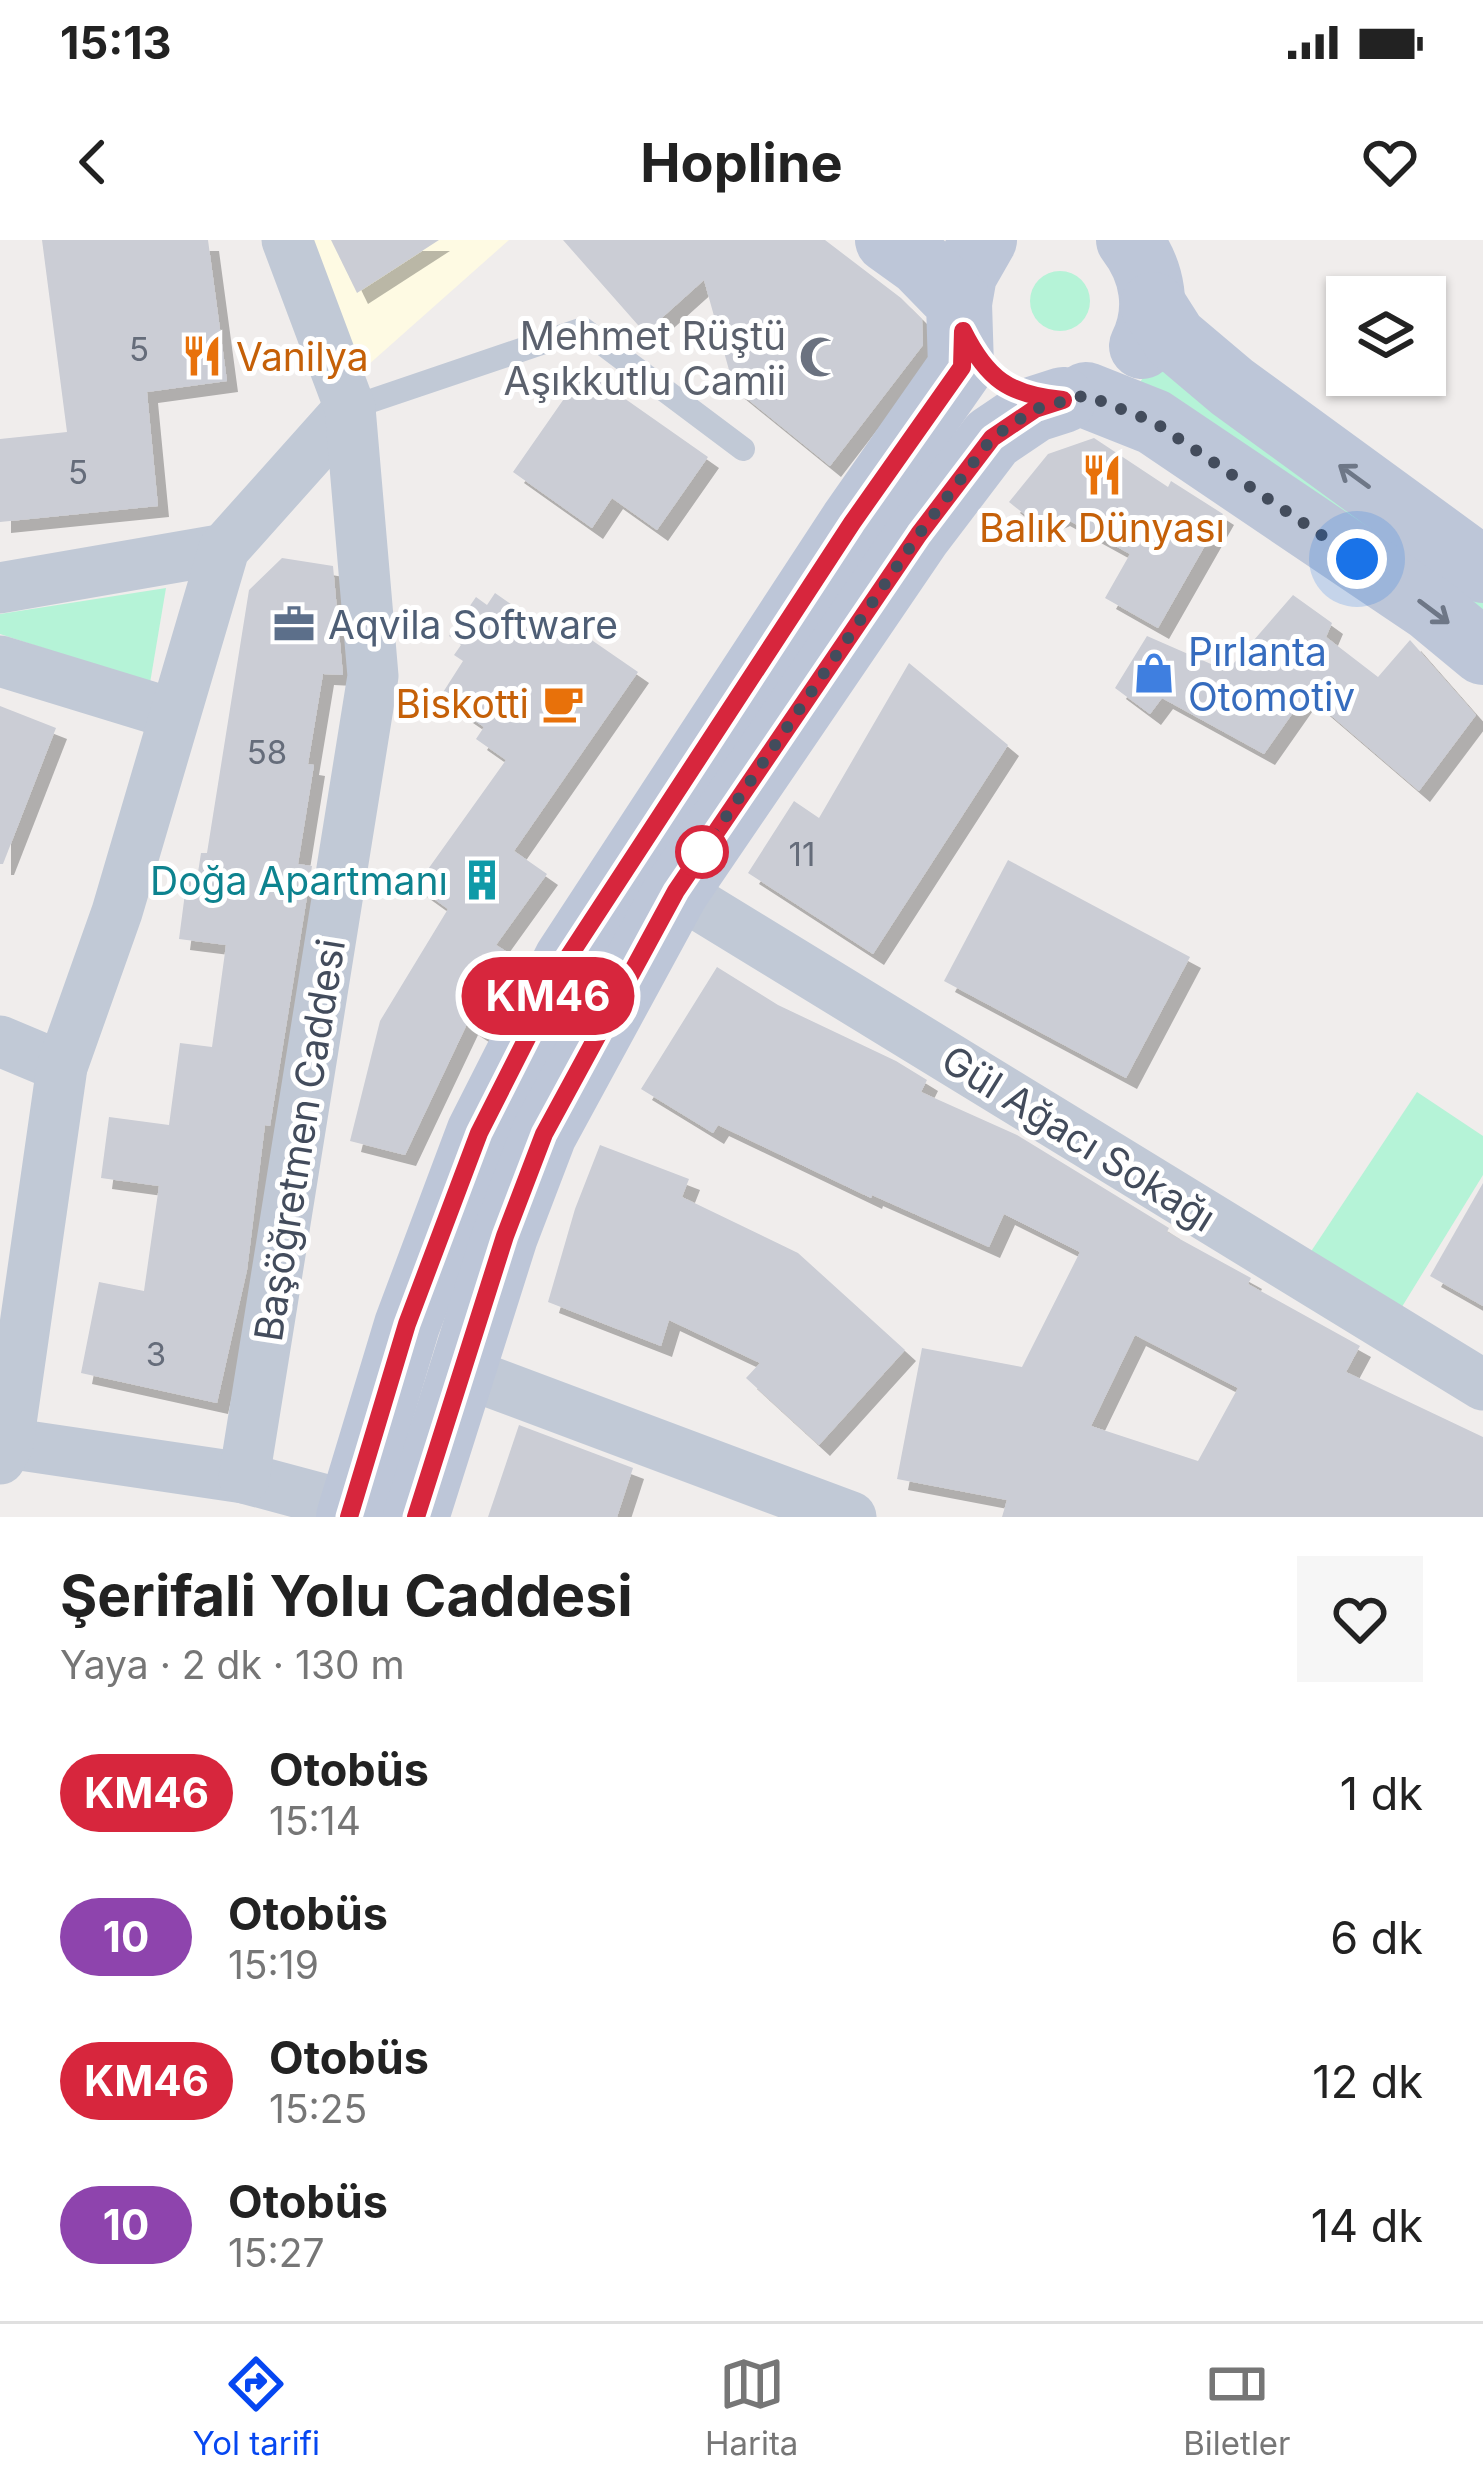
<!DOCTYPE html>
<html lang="tr">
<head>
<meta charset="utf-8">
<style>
  :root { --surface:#fff; --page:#f6f6f6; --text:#222; --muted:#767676; --line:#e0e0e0; --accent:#0647f1 }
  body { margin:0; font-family:Inter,sans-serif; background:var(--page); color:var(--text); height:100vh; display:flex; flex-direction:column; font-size:45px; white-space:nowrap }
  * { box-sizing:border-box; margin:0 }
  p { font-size:39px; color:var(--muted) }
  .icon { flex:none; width:66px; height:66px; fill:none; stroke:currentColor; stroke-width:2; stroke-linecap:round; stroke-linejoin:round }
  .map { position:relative; height:1277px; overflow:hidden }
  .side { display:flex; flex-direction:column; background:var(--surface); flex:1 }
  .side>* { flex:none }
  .badge { padding:0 24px; border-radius:39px; font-size:42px; line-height:78px }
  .fabs { position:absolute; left:1326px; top:36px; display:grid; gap:24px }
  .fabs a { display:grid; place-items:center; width:120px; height:120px; border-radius:0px; background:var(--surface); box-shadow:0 3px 9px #0004; font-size:60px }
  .you { position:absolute; width:60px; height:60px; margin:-30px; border:9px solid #fff; border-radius:50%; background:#1a73e8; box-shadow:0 0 0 18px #1a73e833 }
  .map>.badge { position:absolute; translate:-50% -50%; box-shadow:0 0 0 6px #fff }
  .round { display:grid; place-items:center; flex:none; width:126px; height:126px; border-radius:0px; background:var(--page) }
  .summary { display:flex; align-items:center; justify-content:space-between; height:204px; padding:0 60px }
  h1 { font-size:57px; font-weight:700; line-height:90px }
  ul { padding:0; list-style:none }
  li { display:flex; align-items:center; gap:36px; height:144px; padding:0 60px }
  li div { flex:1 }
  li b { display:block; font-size:45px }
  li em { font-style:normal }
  li .badge { min-width:132px; font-weight:700; text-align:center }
  .status { display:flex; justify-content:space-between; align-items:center; height:84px; padding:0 60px; background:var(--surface); direction:ltr }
  .status svg { height:33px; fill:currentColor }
  header { display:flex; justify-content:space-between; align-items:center; height:156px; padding:0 60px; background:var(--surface); font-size:54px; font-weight:700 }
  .dock { display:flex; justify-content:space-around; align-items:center; height:168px; border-top:3px solid var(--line); background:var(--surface); font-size:33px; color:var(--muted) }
  .dock a { display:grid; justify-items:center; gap:6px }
  .dock .current { color:var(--accent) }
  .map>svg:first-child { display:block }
</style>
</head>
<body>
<div class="status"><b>15:13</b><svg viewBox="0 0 49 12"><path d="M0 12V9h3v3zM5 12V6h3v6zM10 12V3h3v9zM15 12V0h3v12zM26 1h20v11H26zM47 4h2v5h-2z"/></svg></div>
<header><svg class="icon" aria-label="back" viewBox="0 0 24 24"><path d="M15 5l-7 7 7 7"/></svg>Hopline<svg class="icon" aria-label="heart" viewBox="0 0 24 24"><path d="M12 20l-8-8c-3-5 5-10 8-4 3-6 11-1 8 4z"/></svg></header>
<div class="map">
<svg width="1483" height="1277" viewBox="0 0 1483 1277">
  <defs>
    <filter id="shadow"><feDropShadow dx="11" dy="11" stdDeviation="0" flood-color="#0004"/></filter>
  </defs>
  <rect width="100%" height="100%" fill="#f0edec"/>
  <polygon fill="#fefae3" points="307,0 509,0 358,134"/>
  <g fill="#b5f3d7">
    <circle cx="1060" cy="61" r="30"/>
    <polygon points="1157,116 1483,359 1483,385 1137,147"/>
    <polygon points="166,348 150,443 0,394 0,374"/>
    <polygon points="1417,852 1483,896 1483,935 1400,1070 1308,1016"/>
  </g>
  <g fill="#cbcdd5" fill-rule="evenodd" filter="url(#shadow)">
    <polygon points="42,0 208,0 227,141 147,152 158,266 0,282 0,199 67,192"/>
    <polygon points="331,0 439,0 357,53"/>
    <polygon points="563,0 825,0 901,58 922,79 923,105 830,226 734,148 704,40 645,93"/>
    <polygon points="584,130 708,217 657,290 612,258 592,288 513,232"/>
    <polygon points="1094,198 1168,247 1171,241 1223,274 1158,388 1105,358 1130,314 1059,275 1038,285 1009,262 1048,214"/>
    <polygon points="282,318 333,326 343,435 323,434 308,524 314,525 298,624 312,626 270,886 265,885 247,1030 217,1163 81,1133 99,1042 144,1051 159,946 101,938 109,877 169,885 180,803 212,807 226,705 179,699 187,638 197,639 201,613 207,613 249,350"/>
    <polygon points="495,353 554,394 564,381 638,432 514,611 547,634 496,705 523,722 481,793 467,784 405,915 350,901 380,781 448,669 416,646 506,520 476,499 484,487 440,457 463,421 454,415 461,405 449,396 476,357 487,365"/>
    <polygon points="1293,355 1332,383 1326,397 1378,437 1410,400 1476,475 1419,551 1306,454 1264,514 1162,458 1150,474 1115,448 1147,396 1227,431"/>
    <polygon points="909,423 1008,505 873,714 748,633 794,561 819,578"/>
    <polygon points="0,466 56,488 3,624 0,624"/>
    <polygon points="1008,620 1190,717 1126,838 944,741"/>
    <path d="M717,727L778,765L896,821L927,840L921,852L1017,895L1169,988L1167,992L1251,1038L1248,1044L1360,1106L1346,1132L1483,1197V1277H1002L1007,1260L897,1239L922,1108L1022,1127L1080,1012L1004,974L989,1007L872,955L871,958L718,885L713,893L641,849ZM1135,1095L1238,1148L1198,1221L1091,1186Z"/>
    <polygon points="600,905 689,939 682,957 798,1013 905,1110 819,1205 746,1138 760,1123 669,1080 661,1106 548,1062 575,969"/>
    <polygon points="1483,943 1483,1066 1430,1036"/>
    <polygon points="519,1185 633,1228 617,1277 488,1277"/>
  </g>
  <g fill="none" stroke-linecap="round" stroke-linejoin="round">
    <polyline stroke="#c1c9d6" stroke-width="24" points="350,168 583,89 743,209"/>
    <g stroke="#c1c9d6" stroke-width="51">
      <polyline points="0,348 224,309"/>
      <polyline points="0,421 173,474"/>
      <polyline points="676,651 1483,1145"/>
      <polyline points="0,801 62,827"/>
      <polyline points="461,1131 851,1277"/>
      <polyline points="0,1202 244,1238 352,1267"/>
      <polyline points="0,1219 8,1204 62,827 117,672 224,309 350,168"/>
      <polyline points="244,1238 373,436 350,168 287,0"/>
    </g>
    <g stroke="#bdc6d8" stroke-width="66">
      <path d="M1129,0C1153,31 1160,70 1142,106"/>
      <polyline points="959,63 964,35 984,0"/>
      <polyline points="1153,65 1174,98 1232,147 1483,330"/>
      <polyline points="1086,155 1154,182 1431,369 1483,412"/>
      <polyline points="349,1277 407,1085 479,893 567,719 852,283 961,127 959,63 920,23 888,0"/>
      <polyline points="416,1277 505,996 544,894 676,651 919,294 992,198 1035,169 1063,160"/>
    </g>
  </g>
  <defs><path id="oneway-shaft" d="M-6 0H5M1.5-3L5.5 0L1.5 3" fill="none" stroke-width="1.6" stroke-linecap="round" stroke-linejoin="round" transform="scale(3)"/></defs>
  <g stroke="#6e7787">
    <use href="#oneway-shaft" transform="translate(1354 236) rotate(-144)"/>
    <use href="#oneway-shaft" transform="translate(1434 372) rotate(37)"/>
  </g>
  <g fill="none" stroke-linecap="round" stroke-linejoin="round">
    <g stroke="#fff" stroke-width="27">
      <path id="line" d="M349,1277L407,1084L479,893L567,719L852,283L962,127L963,91C987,139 1009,155 1063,160L1035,169L992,198L919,294L676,651L544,894L505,996L416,1277"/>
    </g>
    <use href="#line" stroke="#d7263d" stroke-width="18"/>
    <polyline stroke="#434c5c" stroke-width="12" stroke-dasharray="0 21.6" points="702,612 919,294 992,198 1035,169 1086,155 1154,182 1357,319"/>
  </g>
  <defs>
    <g id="restaurant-bare" transform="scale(3.24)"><path d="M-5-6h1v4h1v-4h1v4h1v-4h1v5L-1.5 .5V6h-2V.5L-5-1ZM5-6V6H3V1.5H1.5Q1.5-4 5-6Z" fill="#e8710a" stroke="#fff" stroke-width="2.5" paint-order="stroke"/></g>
    <g id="mosque-bare" transform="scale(3.24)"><path d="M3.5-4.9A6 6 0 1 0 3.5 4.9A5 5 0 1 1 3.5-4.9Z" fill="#6b7280" stroke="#fff" stroke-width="2.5" paint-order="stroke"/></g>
    <g id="office-bare" transform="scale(3.24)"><path d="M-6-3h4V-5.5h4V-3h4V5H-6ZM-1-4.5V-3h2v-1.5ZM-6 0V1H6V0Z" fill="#5c6f8a" stroke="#fff" stroke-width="2.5" paint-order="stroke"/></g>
    <g id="shop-bare" transform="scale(3.24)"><path d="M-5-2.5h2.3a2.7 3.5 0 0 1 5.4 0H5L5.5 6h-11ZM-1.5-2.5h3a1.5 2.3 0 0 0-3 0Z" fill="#3f7fe0" stroke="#fff" stroke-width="2.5" paint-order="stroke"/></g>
    <g id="cafe-bare" transform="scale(3.24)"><path d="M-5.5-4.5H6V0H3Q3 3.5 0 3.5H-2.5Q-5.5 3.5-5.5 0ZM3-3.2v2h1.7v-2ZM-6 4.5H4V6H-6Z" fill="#e8710a" stroke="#fff" stroke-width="2.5" paint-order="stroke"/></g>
    <g id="building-bare" transform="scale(3.24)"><path d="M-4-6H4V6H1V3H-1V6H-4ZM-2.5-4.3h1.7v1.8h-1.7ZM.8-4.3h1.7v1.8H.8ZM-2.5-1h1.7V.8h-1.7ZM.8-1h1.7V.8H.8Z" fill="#0f9aa8" stroke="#fff" stroke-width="2.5" paint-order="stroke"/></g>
  </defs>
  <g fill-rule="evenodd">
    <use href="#restaurant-bare" x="202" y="116"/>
    <use href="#mosque-bare" x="820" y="117"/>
    <use href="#restaurant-bare" x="1102" y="235"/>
    <use href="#office-bare" x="294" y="384"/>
    <use href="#shop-bare" x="1154" y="433"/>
    <use href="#cafe-bare" x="563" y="463"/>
    <use href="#building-bare" x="482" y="640"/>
  </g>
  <circle fill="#fff" stroke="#d7263d" stroke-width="6" cx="702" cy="612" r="24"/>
  <g text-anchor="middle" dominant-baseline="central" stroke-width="10" stroke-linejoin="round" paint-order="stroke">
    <g font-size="33" fill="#656c7a">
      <text x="139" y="109">5</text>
      <text x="78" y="232">5</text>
      <text x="267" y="512">58</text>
      <text x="802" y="614">11</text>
      <text x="156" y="1114">3</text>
    </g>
    <g font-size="39" fill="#5b616d" stroke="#fff" text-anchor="end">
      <text x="786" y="95">Mehmet Rüştü<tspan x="786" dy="45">Aşıkkutlu Camii</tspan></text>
    </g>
    <g font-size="39" fill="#c56008" stroke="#fff" text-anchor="start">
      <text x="236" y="116">Vanilya</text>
      <text x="1102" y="287" text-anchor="middle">Balık Dünyası</text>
      <text x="529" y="463" text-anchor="end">Biskotti</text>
    </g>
    <g font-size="39" fill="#4e5e75" stroke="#fff" text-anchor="start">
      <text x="328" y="384">Aqvila Software</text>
    </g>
    <g font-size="39" fill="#366cbe" stroke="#fff" text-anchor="start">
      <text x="1188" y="411">Pırlanta<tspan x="1188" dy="45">Otomotiv</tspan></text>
    </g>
    <g font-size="39" fill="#0d838f" stroke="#fff" text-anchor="end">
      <text x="448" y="640">Doğa Apartmanı</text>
    </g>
    <g font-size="39" fill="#434c5c" stroke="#fff">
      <text transform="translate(1079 898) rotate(32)">Gül Ağacı Sokağı</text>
      <text transform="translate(299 900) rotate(-81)">Başöğretmen Caddesi</text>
    </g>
  </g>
</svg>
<div class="fabs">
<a><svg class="icon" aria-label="layers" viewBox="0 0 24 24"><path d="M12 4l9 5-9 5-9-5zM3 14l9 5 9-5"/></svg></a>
</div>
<div class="you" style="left:1357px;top:319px"></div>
<b class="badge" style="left:548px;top:756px;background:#d7263d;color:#fff">KM46</b>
</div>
<section class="side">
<div class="summary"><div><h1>Şerifali Yolu Caddesi</h1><p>Yaya · 2 dk · 130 m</p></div><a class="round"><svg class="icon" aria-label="heart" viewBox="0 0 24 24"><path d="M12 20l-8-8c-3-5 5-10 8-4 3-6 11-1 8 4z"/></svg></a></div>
<ul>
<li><span class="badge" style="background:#d7263d;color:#fff">KM46</span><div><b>Otobüs</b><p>15:14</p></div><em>1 dk</em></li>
<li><span class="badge" style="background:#8e44ad;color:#fff">10</span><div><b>Otobüs</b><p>15:19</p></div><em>6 dk</em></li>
<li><span class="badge" style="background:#d7263d;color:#fff">KM46</span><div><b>Otobüs</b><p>15:25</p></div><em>12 dk</em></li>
<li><span class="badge" style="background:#8e44ad;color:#fff">10</span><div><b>Otobüs</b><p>15:27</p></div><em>14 dk</em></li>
</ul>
</section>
<nav class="dock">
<a class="current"><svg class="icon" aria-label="directions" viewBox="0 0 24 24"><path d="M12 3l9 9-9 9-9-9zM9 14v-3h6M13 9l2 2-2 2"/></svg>Yol tarifi</a>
<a><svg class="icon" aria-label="map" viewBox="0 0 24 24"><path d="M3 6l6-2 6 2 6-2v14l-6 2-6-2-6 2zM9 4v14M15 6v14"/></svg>Harita</a>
<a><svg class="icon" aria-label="tickets" viewBox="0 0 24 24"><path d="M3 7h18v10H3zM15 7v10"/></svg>Biletler</a>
</nav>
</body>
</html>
